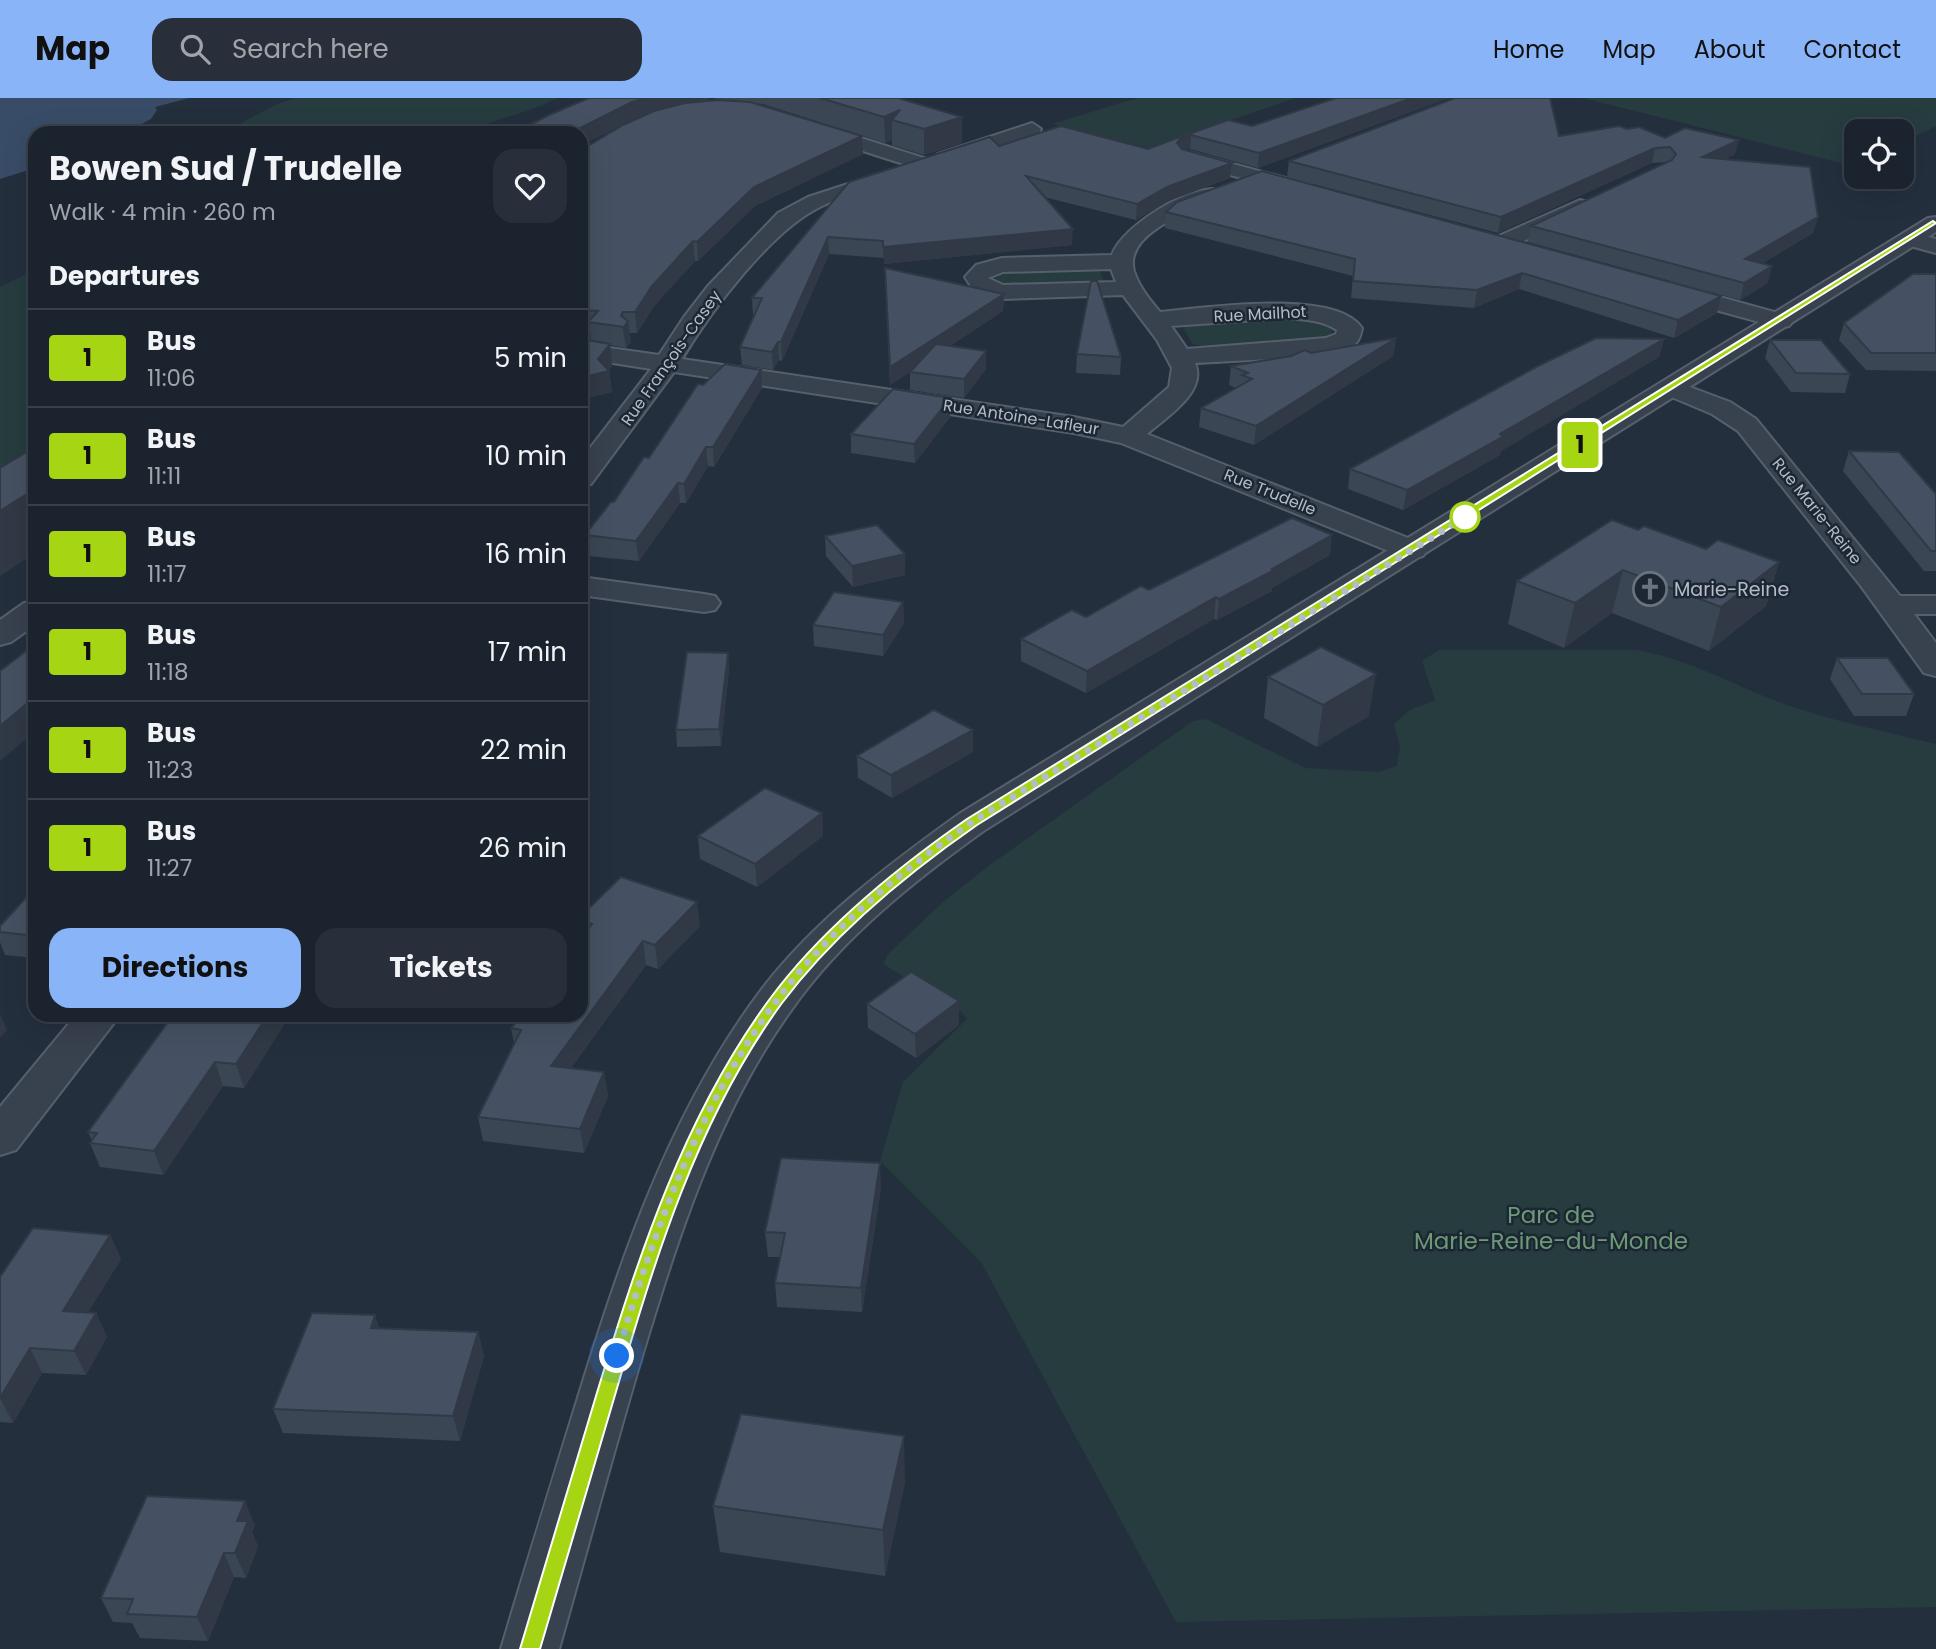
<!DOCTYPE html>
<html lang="en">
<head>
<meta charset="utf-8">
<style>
  :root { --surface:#1b232e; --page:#282f3a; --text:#f1f3f6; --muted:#a0a4aa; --line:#39404a; --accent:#8ab4f8 }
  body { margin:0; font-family:Poppins,sans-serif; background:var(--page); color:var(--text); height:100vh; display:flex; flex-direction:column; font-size:26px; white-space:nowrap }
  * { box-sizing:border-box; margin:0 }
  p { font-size:23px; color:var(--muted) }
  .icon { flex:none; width:38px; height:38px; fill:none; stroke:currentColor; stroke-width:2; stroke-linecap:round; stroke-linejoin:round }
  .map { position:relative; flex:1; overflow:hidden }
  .drawer { position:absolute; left:28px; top:28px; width:560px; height:896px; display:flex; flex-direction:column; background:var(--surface); border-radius:21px; box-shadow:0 7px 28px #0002,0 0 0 2px var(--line) }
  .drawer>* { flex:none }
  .badge { padding:0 14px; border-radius:5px; font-size:24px; line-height:46px }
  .controls { position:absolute; left:1844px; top:21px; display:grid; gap:14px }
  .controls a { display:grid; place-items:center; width:70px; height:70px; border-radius:14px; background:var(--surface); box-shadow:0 7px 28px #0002,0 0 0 2px var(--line); font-size:35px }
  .you { position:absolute; width:35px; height:35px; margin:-18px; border:5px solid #fff; border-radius:50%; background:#1a73e8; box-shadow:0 0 0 10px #1a73e833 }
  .map>.badge { position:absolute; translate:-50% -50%; box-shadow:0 0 0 4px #fff }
  h2 { padding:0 21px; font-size:26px; line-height:63px }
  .round { display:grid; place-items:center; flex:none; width:74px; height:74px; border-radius:21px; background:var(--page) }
  .overview { display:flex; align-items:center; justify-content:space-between; height:119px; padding:0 21px }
  h1 { font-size:33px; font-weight:700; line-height:52px }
  .primary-button { display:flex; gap:14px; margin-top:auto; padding:14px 21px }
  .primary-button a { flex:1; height:80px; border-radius:21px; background:var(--accent); color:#111; font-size:28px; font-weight:700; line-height:80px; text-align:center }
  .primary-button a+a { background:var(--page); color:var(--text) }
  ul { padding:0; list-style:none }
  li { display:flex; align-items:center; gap:21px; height:98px; padding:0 21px; border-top:2px solid var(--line) }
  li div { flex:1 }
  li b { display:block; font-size:26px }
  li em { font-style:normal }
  li .badge { min-width:77px; font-weight:700; text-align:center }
  header { display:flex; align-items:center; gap:42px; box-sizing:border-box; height:98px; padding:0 35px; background:var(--accent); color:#111 }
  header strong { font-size:33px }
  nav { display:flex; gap:38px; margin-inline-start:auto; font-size:24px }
  .search { width:490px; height:63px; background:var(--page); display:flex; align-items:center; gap:18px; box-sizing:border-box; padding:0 24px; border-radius:21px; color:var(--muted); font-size:26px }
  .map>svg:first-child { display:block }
</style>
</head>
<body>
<header>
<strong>Map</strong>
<div class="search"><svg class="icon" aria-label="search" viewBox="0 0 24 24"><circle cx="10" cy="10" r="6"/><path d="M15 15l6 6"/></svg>Search here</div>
<nav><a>Home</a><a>Map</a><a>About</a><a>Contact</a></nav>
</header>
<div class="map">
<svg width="1936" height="1551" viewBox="0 0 1936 1551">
  <rect width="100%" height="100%" fill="#242f3e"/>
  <g fill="#263c3f">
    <path d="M296,0H558C528,15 495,21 463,35H223L275,7Z"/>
    <polygon points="1137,0 1295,0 1149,50 1052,26"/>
    <polygon points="1583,0 1936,0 1936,28 1902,45 1902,33 1857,33 1857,67 1853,68"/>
    <polygon points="1099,170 1105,186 1009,188 995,181 1002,174"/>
    <polygon points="35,172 35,372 0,395 0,189"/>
    <path d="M1285,218L1328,225L1333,230C1331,240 1322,241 1313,243L1214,251L1193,246L1184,232L1185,227L1191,224Z"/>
    <path d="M1439,552H1635C1683,559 1726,583 1771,601C1824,622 1881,632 1936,646V1509L1176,1524L981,1164L880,1063L903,984L967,921L960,913L883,866L888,856L943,804L991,766L1193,623L1206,621L1305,670L1379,674L1397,668L1400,649L1394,626L1410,612L1435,602L1422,563Z"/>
  </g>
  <polygon fill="#394c67" points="0,0 189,0 155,9 157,12 151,21 125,35 35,35 35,70 0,81"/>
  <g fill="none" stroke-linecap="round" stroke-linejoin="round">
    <g stroke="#565f6c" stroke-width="4">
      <g id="minor">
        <polygon points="811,24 933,63 936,67 933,71 919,71 804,34 802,30"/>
        <polygon points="1032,25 1041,31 1039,35 945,66 935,60 938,56"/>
        <polygon points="1189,54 1311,87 1314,91 1311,95 1304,97 1182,64 1179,60"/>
        <path d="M891,72L898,74L901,78L898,82C873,91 845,97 822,108C771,132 711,213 682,261L1074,319L1123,329L1169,289L1172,270L1157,242L1123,197L1002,201L974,193L965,179L976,167L1002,160L1112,157C1122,128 1193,84 1222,92L1225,96L1222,100C1195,111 1123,134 1134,173C1139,189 1150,202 1160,214C1204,210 1335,190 1362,230C1361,235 1360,241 1356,245C1337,261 1225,263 1195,265C1208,294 1165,320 1147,336L1423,446L1427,452L1423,458L1412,461L1401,458L1121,345L1074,335L674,274L591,386L581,388V362L651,271L581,260V246L659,257L684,219L708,188L778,115L808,99ZM1111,171L1116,184L1003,187L988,180L1003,174ZM1288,220C1306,222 1322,222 1337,232L1336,236L1326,240L1187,251L1171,228Z"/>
        <polygon points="1580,102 1587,104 1590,108 1587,112 1508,151 1492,151 1489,146 1492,141"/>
        <polygon points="1911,134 1936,141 1936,155 1903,146 1900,141 1903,136"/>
        <polygon points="1669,185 1789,218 1793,223 1789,228 1781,230 1661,197 1657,192 1661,187"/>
        <polygon points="1671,282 1730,304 1756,321 1900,498 1936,498 1936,516 1914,516 1936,545 1936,578 1924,575 1861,488 1738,333 1712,316 1662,295 1658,290 1662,285"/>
        <polygon points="581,479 704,496 715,498 720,505 715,512 704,514 581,497"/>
        <polygon points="35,503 35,527 11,544 0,547 0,522 24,505"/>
        <polygon points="76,917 120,917 16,1052 0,1057 0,1009"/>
      </g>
    </g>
    <g stroke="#565f6c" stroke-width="4">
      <path id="tertiary" d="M1936,119V134L985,732C914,783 843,839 792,911C716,1016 677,1143 640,1265C612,1360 586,1456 559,1551H501C525,1470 550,1389 575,1309C620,1163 669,1014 762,891C816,821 888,767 959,716L1928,120Z"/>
    </g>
    <use href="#minor" fill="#38414e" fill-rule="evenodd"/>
    <use href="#tertiary" fill="#38414e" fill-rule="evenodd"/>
  </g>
  <g fill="#3b4654">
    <polygon points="589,0 709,0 709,2 716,2 715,0 899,0 962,19 962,45 924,57 892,47 892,42 885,45 763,6 756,5 862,38 863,56 755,108 698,163 695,163 654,208 637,235 629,235 631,244 626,250 610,247 612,268 609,272 612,294 587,300 591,243 590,233 581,233 581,49 591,46 645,17 634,21"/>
    <polygon points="1336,0 1449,0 1258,70 1190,51 1186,52 1232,65 1230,80 1166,104 1136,122 1044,99 1072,147 884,166 884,160 829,156 782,263 779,262 773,272 742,267 740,249 754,217 753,217 752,200 849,84 999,48 1148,51 1182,38 1182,51 1183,38 1228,22 1252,28"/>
    <polygon points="1627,31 1735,56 1725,61 1818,119 1813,135 1761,166 1768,185 1740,202 1528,144 1531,128 1667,64 1652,65 1498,135 1287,79 1289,63"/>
    <polygon points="1262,73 1717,215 1674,240 1519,191 1474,210 1351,200 1353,178 1165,130 1166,114"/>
    <polygon points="885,170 1004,196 1003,213 950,248 986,253 986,271 964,300 910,292 910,274 890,287"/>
    <polygon points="1936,176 1936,273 1866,272 1839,242 1844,225"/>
    <polygon points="1396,240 1393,258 1254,347 1199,329 1201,310 1236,290 1229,287 1231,268"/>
    <polygon points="1664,241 1659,259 1501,353 1500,357 1403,412 1348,391 1350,371"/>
    <polygon points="1770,242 1850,276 1845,295 1791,294 1765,260"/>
    <polygon points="1077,256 1121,259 1120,277 1076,275"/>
    <polygon points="761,272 762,290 714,369 708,368 686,405 680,405 639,463 588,458 585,437 614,404 703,287"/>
    <polygon points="950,319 915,365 851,355 851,336"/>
    <polygon points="1849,353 1936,396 1936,473 1924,473 1843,373"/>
    <polygon points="1638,432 1706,451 1779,464 1766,508 1709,553 1612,515 1564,550 1508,526 1517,483"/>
    <polygon points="825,438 905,477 853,489 826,458"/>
    <polygon points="1330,457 1272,490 1272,493 1217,522 1214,521 1086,595 1021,563 1021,541 1086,519 1149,492"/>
    <polygon points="903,504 904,525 883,558 814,548 813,527"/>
    <polygon points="728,555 729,571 721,648 677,649 676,632"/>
    <polygon points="1837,560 1914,596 1906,618 1854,618 1830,581"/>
    <polygon points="1268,579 1369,618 1317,649 1264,620"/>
    <polygon points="973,654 892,700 858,680 857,658"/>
    <polygon points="822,715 823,738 757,789 700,761 698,738"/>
    <polygon points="35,790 35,860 5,857 0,844 0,828"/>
    <polygon points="581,818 700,828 658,871 646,867 571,970 604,974 608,998 584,1055 483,1043 478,1019 514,945 511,930 581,917"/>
    <polygon points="867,906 959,927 916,960 868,930"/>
    <polygon points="290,917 244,990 223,988 163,1077 100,1069 90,1045 92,1043 88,1034"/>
    <polygon points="881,1090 862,1214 777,1209 775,1185 780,1159 768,1159 765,1134"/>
    <polygon points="110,1137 121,1161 88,1214 96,1215 107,1239 86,1277 42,1275 13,1325 0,1324 0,1179"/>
    <polygon points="375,1217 379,1230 478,1234 484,1258 460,1343 283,1335 273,1311"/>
    <polygon points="905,1384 885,1478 720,1454 713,1408"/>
    <polygon points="255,1427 252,1434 258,1448 246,1480 234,1479 208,1543 140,1540 132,1525 113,1524 101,1500"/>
  </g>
  <g fill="#303945">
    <polygon points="645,0 709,0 709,2 685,5 634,21 581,48 581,35 578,35 578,31 632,4"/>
    <polygon points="1412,0 1449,0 1258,70 1259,55"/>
    <polygon points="899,13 892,22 892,42 885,45 884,19"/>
    <polygon points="962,19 962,45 924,57 924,31"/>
    <polygon points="1191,37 1190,51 1182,53 1183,38"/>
    <polygon points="862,38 863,56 755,108 698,163 697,144 754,89"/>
    <polygon points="1182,38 1181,54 1177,45"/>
    <polygon points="1739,42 1735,56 1698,75 1702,59"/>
    <polygon points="1655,50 1652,65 1498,135 1501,119"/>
    <polygon points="1232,65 1230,80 1166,104 1136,122 1137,106 1167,89"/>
    <polygon points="1818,119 1813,135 1740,178 1745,161"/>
    <polygon points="1073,131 1072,147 884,166 883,149"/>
    <polygon points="828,139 829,156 782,263 781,244"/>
    <polygon points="693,143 695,163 654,208 637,235 635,214 652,188"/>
    <polygon points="1772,168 1768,185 1740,202 1744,185"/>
    <polygon points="1522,175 1519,191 1474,210 1477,192"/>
    <polygon points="1004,196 1003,213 890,287 890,269"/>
    <polygon points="1721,198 1717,215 1674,240 1678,222"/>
    <polygon points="623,214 625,227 628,223 631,244 626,250 621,218"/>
    <polygon points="1396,240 1393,258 1254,347 1256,328"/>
    <polygon points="1664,241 1659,259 1501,353 1500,357 1403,412 1407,392"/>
    <polygon points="778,244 779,262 773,272 772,254"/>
    <polygon points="610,246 612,268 608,273 609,273 612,294 587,300 581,308 581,282"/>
    <polygon points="986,253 986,271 964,300 964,281"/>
    <polygon points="761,272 762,290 714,369 713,349"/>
    <polygon points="950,300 950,319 915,365 914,346"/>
    <polygon points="706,349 708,368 686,405 684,386"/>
    <polygon points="678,385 680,405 639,463 636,443"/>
    <polygon points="35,391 35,455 0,478 0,413"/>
    <polygon points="1332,437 1330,457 1272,490 1272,493 1217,522 1219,501"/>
    <polygon points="905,456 905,477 853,489 852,468"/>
    <polygon points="1779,464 1766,508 1709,553 1721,509"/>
    <polygon points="1623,472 1612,515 1564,550 1575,505"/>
    <polygon points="1216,499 1214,521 1086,595 1087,573"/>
    <polygon points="903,504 904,525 883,558 883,537"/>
    <polygon points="728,555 729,571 721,648 719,631"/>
    <polygon points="1376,576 1369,618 1317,649 1323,607"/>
    <polygon points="35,599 35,633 0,663 0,628"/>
    <polygon points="973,632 973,654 892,700 891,677"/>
    <polygon points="822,715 823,738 757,789 755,766"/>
    <polygon points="697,804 700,828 658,871 655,847"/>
    <polygon points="643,843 646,867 555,992 551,968"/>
    <polygon points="959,903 959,927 916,960 915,936"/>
    <polygon points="0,916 7,932 0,940"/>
    <polygon points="268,917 290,917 244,990 236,966"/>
    <polygon points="215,964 223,988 163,1077 154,1053"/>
    <polygon points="604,974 608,998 584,1055 580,1031"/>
    <polygon points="880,1065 881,1090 862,1214 861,1190"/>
    <polygon points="110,1137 121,1161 74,1237 63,1213"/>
    <polygon points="96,1215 107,1239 86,1277 74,1253"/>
    <polygon points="375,1217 383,1242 371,1230"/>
    <polygon points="478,1234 484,1258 460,1343 453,1318"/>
    <polygon points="30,1250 42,1275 13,1325 0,1300"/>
    <polygon points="904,1338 905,1384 885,1478 883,1432"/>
    <polygon points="245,1403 255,1427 252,1434 258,1448 246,1480 235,1455 237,1423"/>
    <polygon points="224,1455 234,1479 208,1543 197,1519"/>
  </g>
  <g fill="#455162" stroke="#303945" stroke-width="2">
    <polygon points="589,0 645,0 632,4 578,31 578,35 514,35 549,17"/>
    <polygon points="820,0 898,0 962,19 924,31 892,22 900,12 884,19"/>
    <polygon points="1336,0 1412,0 1259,55 1191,37 1183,38 1228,22 1252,28"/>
    <polygon points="1455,0 1550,0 1559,38 1619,28 1627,31 1639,29 1665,40 1685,30 1739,42 1702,59 1810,69 1818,119 1745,161 1772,168 1744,185 1531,128 1672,62 1676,56 1670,49 1655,50 1501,119 1289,63"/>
    <polygon points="718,2 750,4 862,38 754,89 697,144 693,143 652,188 635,214 623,214 621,218 628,223 624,229 588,224 598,213 581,212 581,49 591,46 623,27 654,13 685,5"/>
    <polygon points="1061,28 1148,51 1182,38 1177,45 1182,51 1232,65 1167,89 1137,106 1026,78 1073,131 883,149 883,143 828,139 781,244 778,244 772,254 740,249 762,200 752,200 849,84 990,39 999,48"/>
    <polygon points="1262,73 1721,198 1678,222 1522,175 1477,192 1353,183 1355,161 1166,114 1177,104"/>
    <polygon points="885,170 1004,196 890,269"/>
    <polygon points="1913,176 1936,176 1936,255 1871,255 1844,225"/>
    <polygon points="1091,183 1097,183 1121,259 1077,256"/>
    <polygon points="1396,240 1256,328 1201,310 1252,281 1242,277 1248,275 1231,268 1291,258 1305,252 1311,255"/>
    <polygon points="1596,240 1664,241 1500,336 1504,338 1407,392 1350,371 1538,268"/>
    <polygon points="581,241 610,246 598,261 609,273 584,279 581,282"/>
    <polygon points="1770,242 1821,242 1850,276 1796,275"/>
    <polygon points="936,246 986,253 964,281 910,274"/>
    <polygon points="725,266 761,272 713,349 706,349 684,386 678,385 636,443 585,437 611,404 614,404 644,359 649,360 698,286 703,287"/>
    <polygon points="893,291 950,300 914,346 851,336"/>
    <polygon points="35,349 35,391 0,413 0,370"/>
    <polygon points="1849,353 1899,354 1936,396 1936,453 1931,453"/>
    <polygon points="1292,420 1332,437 1272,471 1274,472 1219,501 1216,499 1087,573 1021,541 1072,512 1086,519 1141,488 1149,492"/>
    <polygon points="1612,422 1638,432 1644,428 1706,451 1718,442 1779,464 1721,509 1623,472 1575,505 1517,483"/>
    <polygon points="877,427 905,456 852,468 825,438"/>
    <polygon points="834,494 903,504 883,537 813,527"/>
    <polygon points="35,546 35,599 0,628 0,573"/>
    <polygon points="1321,549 1376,576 1323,607 1268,579"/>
    <polygon points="687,554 728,555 719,631 676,632"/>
    <polygon points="1837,560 1888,560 1914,596 1862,596"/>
    <polygon points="934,612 973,632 891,677 857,658"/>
    <polygon points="765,690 822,715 755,766 698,738"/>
    <polygon points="621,779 697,804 655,847 643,843 551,968 604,974 580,1031 478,1019 521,932 511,930 522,917 581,917 581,841 592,826 581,822 581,818"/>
    <polygon points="35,790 35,838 0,834 0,828"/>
    <polygon points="911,874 959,903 915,936 867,906"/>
    <polygon points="173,917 268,917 236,966 215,964 154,1053 90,1045 97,1035 88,1034"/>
    <polygon points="781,1060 880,1065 861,1190 775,1185 785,1135 765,1134"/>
    <polygon points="33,1130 110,1137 63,1213 96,1215 74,1253 30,1250 0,1300 0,1179"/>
    <polygon points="312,1215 375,1217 371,1230 478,1234 453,1318 273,1311"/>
    <polygon points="741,1316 904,1338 883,1432 713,1408"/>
    <polygon points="147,1398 245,1403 237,1423 248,1423 235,1455 224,1455 197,1519 127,1516 133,1501 101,1500"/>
  </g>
  <path fill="#a6d514" stroke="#fff" stroke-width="2" d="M1933,123L1936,125L977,727C908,775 833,837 782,905C697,1021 655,1161 615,1297C590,1382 565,1466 540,1551H520C545,1467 571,1382 596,1298C638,1159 684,1016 772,898C823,830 898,769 967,721Z"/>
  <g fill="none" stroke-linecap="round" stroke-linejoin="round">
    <path stroke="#b4bcc9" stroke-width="7" stroke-dasharray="0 12.6" d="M617,1258C654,1133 699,1007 777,902C829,832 901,773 972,724L1465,419"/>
  </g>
  <defs>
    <g id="church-ring" transform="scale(1.75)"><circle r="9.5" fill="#1d2633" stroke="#6b7280" stroke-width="1.5"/><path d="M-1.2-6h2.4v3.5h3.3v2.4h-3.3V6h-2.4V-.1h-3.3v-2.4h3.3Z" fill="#6b7280"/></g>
  </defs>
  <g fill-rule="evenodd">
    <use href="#church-ring" x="1650" y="491"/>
  </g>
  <circle fill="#fff" stroke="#a6d514" stroke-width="3.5" cx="1465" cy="419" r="14"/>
  <g text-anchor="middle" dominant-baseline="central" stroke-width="5" stroke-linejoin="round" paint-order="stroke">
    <g font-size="16" fill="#b4bcc9" stroke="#1d2633">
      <text transform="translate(1260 216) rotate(-3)">Rue Mailhot</text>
      <text transform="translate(671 260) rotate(-55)">Rue François-Casey</text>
      <text transform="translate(1021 319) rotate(9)">Rue Antoine-Lafleur</text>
      <text transform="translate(1270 394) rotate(22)">Rue Trudelle</text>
      <text transform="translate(1817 413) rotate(51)">Rue Marie-Reine</text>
    </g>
    <g font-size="19" fill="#b4bcc9" stroke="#1d2633" text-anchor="start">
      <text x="1674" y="491">Marie-Reine</text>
    </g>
    <g font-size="23" fill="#6b9a76" stroke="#1d2633">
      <text x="1551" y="1117">Parc de<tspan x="1551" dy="26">Marie-Reine-du-Monde</tspan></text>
    </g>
  </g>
</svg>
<div class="controls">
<a><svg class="icon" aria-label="locate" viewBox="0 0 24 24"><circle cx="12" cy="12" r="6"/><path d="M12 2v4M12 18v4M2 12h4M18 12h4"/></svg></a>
</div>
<div class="you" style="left:617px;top:1258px"></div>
<b class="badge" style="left:1580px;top:347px;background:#a6d514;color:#111">1</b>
<section class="drawer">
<div class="overview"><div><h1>Bowen Sud / Trudelle</h1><p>Walk · 4 min · 260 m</p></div><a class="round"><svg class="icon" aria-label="heart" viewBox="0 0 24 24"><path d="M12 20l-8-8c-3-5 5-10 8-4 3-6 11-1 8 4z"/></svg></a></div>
<h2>Departures</h2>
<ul>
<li><span class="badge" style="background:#a6d514;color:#111">1</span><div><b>Bus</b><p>11:06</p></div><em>5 min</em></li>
<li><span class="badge" style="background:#a6d514;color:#111">1</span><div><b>Bus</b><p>11:11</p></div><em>10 min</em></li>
<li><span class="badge" style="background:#a6d514;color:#111">1</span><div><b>Bus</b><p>11:17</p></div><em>16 min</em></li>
<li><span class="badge" style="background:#a6d514;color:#111">1</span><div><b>Bus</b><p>11:18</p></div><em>17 min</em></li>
<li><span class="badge" style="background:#a6d514;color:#111">1</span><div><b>Bus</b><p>11:23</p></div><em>22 min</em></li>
<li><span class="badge" style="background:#a6d514;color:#111">1</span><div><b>Bus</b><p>11:27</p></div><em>26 min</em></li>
</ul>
<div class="primary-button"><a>Directions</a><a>Tickets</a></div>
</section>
</div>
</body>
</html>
